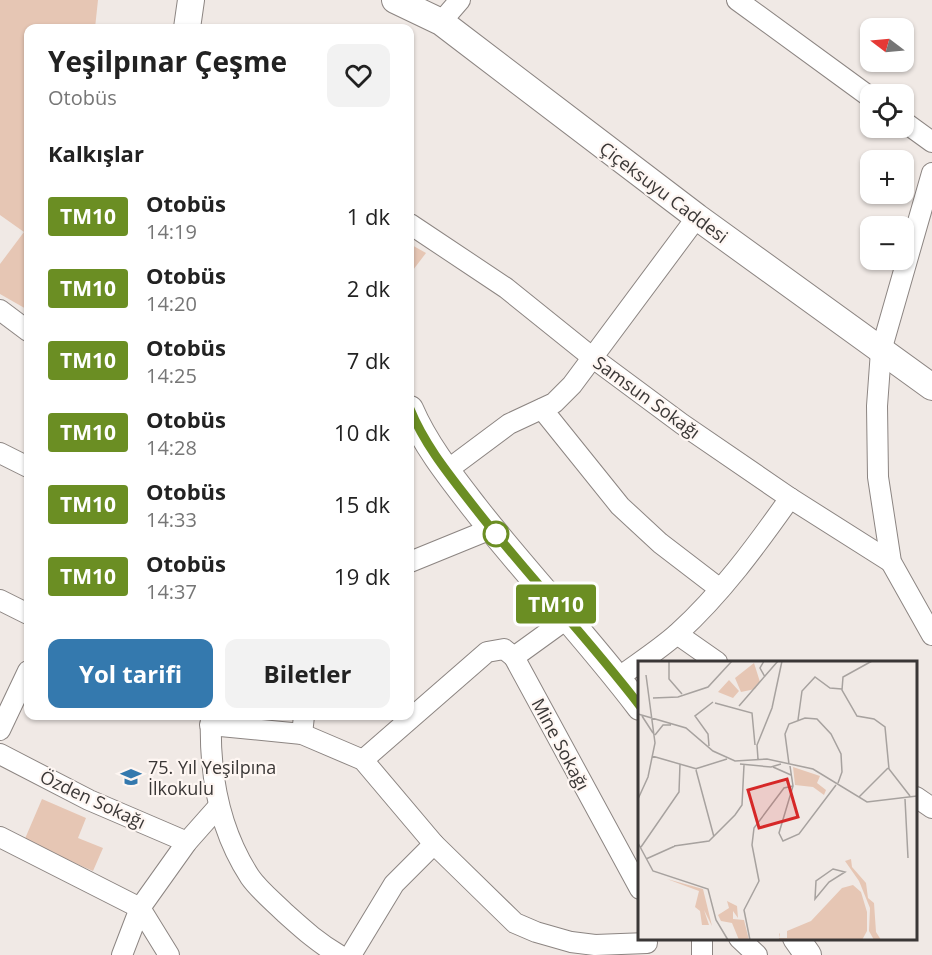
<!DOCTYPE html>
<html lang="tr">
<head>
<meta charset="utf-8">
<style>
  :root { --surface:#fff; --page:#f2f2f2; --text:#222; --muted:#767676; --accent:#3479ae }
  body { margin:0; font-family:"Open Sans",sans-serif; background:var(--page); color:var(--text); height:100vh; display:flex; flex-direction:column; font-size:22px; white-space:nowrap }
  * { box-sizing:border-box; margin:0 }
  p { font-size:20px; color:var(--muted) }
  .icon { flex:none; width:33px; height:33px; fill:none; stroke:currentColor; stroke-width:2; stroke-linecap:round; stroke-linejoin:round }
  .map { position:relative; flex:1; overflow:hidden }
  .sheet { position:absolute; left:24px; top:24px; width:390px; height:696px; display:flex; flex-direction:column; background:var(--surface); border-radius:12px; box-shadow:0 2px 4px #0004 }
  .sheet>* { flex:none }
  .badge { padding:0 12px; border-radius:4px; font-size:21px; line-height:39px }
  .needle { width:39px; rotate:286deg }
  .tools { position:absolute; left:860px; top:18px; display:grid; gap:12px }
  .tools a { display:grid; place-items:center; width:54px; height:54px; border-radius:12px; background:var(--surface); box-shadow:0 2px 4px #0004; font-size:30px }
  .map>.badge { position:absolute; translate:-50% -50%; box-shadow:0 0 0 3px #fff }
  h2 { padding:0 24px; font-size:22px; line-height:54px }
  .round { display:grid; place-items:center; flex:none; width:63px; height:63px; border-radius:12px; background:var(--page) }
  .summary { display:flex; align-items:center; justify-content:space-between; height:102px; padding:0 24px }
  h1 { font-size:28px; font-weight:700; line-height:45px }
  .cta { display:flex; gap:12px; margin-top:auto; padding:12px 24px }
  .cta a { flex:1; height:69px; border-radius:12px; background:var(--accent); color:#fff; font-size:24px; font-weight:700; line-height:69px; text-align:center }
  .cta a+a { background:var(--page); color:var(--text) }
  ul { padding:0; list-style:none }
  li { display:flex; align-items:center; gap:18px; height:72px; padding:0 24px }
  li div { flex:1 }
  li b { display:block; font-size:22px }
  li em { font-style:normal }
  li .badge { min-width:66px; font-weight:700; text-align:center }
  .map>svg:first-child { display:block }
</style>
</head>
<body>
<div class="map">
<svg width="932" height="955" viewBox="0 0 932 955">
  <rect width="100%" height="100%" fill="#f0e9e5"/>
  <g fill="#e6c6b4">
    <polygon points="0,0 98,0 95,28 28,28 28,310 0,294 0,264 24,232 0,215"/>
    <polygon points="410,244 426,253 410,274"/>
    <polygon points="42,799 86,818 78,838 103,848 93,871 24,841"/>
  </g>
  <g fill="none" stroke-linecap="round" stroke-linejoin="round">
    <g stroke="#8c8582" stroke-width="22">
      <g id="minor">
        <polyline points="737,0 870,97"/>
        <polyline points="441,22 460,0"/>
        <polyline points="903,121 932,142"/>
        <polyline points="932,173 881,351 877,406 878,477 891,562 932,635"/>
        <polyline points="410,224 506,288 593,358 682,424 790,498 891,562"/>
        <polyline points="0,310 28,331"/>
        <polyline points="542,409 620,506 660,543 720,589"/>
        <polyline points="0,453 28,467"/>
        <polyline points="446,471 509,424 554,403 572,385 697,217"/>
        <polyline points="410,562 491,529"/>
        <polyline points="0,600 28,614"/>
        <polyline points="568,618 514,657 640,889"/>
        <polyline points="677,634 717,662"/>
        <path d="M618,678C638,663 659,650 678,633C721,594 756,546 790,498"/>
        <path d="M211,716C209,773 218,828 250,877C259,890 274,902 285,913C304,930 317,942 339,955"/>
        <polyline points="210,725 302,734 363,760 434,844 515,923 536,932 571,942 595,945 647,943"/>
        <polyline points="0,730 28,671"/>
        <polyline points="302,734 304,716"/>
        <polyline points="0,754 89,800 187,842"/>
        <polyline points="363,760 487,652 504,649 514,657"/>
        <polyline points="916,797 932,808"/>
        <polyline points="0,837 140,908 169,955"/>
        <polyline points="702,938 702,955"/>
        <polyline points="739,938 757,955"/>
        <polyline points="122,955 140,908 187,842 218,807"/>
        <polyline points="351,955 394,884 434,844"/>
      </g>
    </g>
    <g stroke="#8c8582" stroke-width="28">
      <g id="tertiary">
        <polyline points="395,0 441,22 697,217 932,387"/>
        <polyline points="187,28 191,0"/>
        <path d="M410,409C426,446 451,477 475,508C528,576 588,638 640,707"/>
        <polyline points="796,938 808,955"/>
      </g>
    </g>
    <use href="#minor" stroke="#fff" stroke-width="20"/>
    <use href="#tertiary" stroke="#fff" stroke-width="26"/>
  </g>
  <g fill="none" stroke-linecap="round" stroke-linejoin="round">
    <g stroke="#fff" stroke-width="14">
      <path id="line" d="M410,409C425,446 451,477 475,508C528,576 588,638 640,706"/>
    </g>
    <use href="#line" stroke="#6b8e23" stroke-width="9"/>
  </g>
  <defs>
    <g id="school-bare" transform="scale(1.62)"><path d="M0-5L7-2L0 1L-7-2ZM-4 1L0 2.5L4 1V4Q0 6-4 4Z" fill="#3479ae" stroke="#fef6f2" stroke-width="2.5" paint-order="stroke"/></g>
  </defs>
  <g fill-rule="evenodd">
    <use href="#school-bare" x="131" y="777"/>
  </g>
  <circle fill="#fff" stroke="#6b8e23" stroke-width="3" cx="496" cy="534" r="12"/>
  <g text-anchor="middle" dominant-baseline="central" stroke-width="4.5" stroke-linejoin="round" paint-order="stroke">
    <g font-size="18" fill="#3a3736" stroke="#fef6f2">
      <text transform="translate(664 192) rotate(37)">Çiçeksuyu Caddesi</text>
      <text transform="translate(647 397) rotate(36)">Samsun Sokağı</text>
      <text transform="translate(561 744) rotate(62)">Mine Sokağı</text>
      <text transform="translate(93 799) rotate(25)">Özden Sokağı</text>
    </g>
    <g font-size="18" fill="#3a3736" stroke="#fef6f2" text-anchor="start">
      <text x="148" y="767">75. Yıl Yeşilpına<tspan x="148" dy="21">İlkokulu</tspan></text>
    </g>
  </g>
  <g transform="translate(638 661)">
    <rect width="279" height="279" fill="#f0e9e5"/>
    <path d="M116,2L122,21L117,28L103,31L97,17ZM91,19L101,30L95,37L80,31ZM155,106L182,115L179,122L188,129L186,134L175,126L157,124ZM213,198L214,206L228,222L230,237L236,242L238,271L243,279H236L231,270L232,247L221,220L207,200ZM29,218L65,228L74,265L66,249L71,264H64L62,250L57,246L61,230ZM215,224L223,231L229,251V270L224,279H141V273L142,272L141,277H149V270L173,260L204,227ZM89,240L99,245L100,257L95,250V258L106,259L111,279H101L94,262L83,260L80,254L91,247Z" fill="#e6c6b4"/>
    <path fill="none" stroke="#a7a29f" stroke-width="1.5" d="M31,0V18L44,33M126,0L122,7L127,16M234,0L205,16L204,29L219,55L236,58L247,66L251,108L272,135M15,37L40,36L70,26L94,0M77,42L114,52L117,84M101,45L140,0M0,53L48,67L75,90L97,100L129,98L175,108L229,141L279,135M4,55L15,72M160,59L164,30L177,16L192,27L204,28M17,74L25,64H33M71,85L70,73L57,55L75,41M14,95L59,108M120,98L119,84L134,47L144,0M102,103L133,106L143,103M151,103L147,73L151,63L167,57L179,58L193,73L203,93L204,111L200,122M152,105L155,125L141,172L145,180L161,173L198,124M135,106L153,114M57,108L89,98M58,109L76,176M221,136L250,107M0,138L10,116L17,82L8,14M267,138L270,197M0,182L15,210L70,228L78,259L90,279M36,185L71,180L97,154L104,144L106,104M3,186L41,131L42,103M8,198L37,185M195,208L207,211L191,221L177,238L178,220ZM112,279L106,249L121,220L114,184L116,167L146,127L155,125"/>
    <path fill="#d62828" fill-opacity="0.15" stroke="#d62828" stroke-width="3" d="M149,118L160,156L121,167L110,129Z"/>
    <rect width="279" height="279" fill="none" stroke="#3a3736" stroke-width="3"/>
  </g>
</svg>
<div class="tools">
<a><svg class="needle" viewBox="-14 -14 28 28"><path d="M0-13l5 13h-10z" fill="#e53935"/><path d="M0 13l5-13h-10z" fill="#767676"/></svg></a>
<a><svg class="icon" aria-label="locate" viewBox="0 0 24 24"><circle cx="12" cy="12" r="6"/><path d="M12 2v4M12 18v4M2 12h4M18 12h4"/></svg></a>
<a>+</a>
<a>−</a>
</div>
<b class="badge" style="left:556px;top:604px;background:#6b8e23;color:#fff">TM10</b>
<section class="sheet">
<div class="summary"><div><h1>Yeşilpınar Çeşme</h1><p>Otobüs</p></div><a class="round"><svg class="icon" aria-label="heart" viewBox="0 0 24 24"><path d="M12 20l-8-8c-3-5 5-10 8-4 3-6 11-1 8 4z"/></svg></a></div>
<h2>Kalkışlar</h2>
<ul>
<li><span class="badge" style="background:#6b8e23;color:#fff">TM10</span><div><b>Otobüs</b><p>14:19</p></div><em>1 dk</em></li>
<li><span class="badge" style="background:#6b8e23;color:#fff">TM10</span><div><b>Otobüs</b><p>14:20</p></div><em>2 dk</em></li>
<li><span class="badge" style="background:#6b8e23;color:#fff">TM10</span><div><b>Otobüs</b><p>14:25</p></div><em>7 dk</em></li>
<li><span class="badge" style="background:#6b8e23;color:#fff">TM10</span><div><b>Otobüs</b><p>14:28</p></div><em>10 dk</em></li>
<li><span class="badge" style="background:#6b8e23;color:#fff">TM10</span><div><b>Otobüs</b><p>14:33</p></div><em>15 dk</em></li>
<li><span class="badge" style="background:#6b8e23;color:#fff">TM10</span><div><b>Otobüs</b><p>14:37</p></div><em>19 dk</em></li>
</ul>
<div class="cta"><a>Yol tarifi</a><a>Biletler</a></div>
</section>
</div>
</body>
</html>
